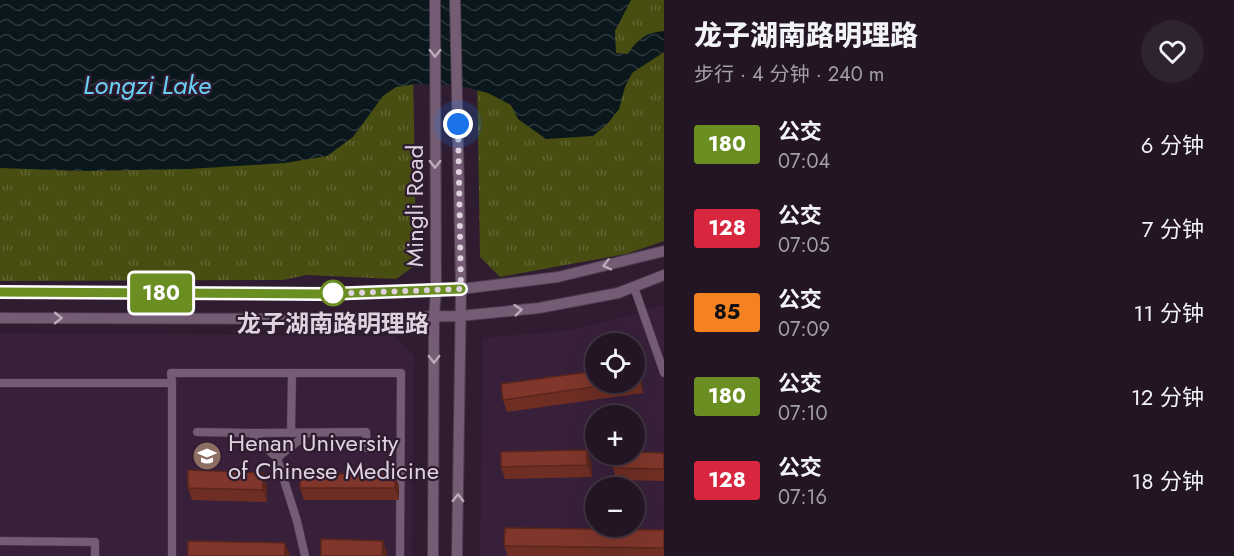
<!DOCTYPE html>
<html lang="zh">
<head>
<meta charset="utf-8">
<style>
  :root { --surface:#231524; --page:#2f2231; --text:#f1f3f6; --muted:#a39fa6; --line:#403441 }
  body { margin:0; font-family:Jost,"Noto Sans SC",sans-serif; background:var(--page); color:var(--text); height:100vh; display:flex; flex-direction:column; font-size:22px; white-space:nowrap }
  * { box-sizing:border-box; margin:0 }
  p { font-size:20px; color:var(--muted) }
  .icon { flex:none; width:33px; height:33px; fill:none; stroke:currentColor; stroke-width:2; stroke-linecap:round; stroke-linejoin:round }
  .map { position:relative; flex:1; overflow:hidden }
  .panel { display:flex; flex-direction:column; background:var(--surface); width:570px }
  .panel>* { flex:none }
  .badge { padding:0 12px; border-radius:4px; font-size:21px; line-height:39px }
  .fabs { position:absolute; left:585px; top:333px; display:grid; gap:12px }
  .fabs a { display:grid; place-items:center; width:60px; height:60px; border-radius:50%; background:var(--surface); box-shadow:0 6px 24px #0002,0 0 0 2px var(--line); font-size:30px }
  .you { position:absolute; width:30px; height:30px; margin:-15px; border:4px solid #fff; border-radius:50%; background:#1a73e8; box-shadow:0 0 0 9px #1a73e833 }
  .map>.badge { position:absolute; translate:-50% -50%; box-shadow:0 0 0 3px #fff }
  .round { display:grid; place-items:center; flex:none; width:63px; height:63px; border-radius:32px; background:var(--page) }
  .head { display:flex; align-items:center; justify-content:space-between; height:102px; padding:0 30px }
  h1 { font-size:28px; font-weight:800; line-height:45px }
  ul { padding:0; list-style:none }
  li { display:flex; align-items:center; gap:18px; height:84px; padding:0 30px }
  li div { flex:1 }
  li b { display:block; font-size:22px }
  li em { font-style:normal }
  li .badge { min-width:66px; font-weight:700; text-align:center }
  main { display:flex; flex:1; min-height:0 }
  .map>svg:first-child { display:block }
</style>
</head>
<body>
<main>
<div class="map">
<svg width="664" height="556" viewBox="0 0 664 556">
  <defs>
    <pattern id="grass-tufts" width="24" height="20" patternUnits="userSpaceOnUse" patternTransform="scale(1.5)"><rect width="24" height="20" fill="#484d11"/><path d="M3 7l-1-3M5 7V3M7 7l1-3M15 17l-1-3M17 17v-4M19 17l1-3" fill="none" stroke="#626633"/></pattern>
    <pattern id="water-waves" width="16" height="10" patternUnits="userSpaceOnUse" patternTransform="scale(1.5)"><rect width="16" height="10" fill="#0a171c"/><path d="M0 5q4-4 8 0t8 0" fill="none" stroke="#2d383d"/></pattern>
  </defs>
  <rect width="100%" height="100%" fill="#2f1c30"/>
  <g fill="#38203a" fill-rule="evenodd">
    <path d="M664,304V556H480L483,338L571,330L628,316ZM596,344H634V382H596ZM596,416H634V454H596ZM596,488H634V526H596Z"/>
    <polygon points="0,333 394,336 414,356 412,556 0,556"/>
  </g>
  <g fill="url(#grass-tufts)">
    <polygon points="0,0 412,0 416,249 413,267 396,279 307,275 283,280 0,281"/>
    <polygon points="476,0 664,0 664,241 626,254 500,277 480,257"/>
  </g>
  <path fill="url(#water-waves)" d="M0,0H631L615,31L616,53L628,54C637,39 647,32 664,31V52L632,73L625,87L619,109L608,123L593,136L546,139L518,119L511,105L488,93L457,85L415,84L396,87L383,96L353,137L327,156L285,163L189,169L82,171L0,168Z"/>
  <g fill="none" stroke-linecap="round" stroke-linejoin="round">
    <g stroke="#4b3a4c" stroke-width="9">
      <g id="street">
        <polyline points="634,287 664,373"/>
        <polyline points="0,383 172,383 171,373 401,373 400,556"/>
        <polyline points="172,383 172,556"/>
        <polyline points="197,432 251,433 277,458 297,521 305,556"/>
        <polyline points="251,433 366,432 367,448"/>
        <polyline points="291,433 292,373"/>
        <polyline points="277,458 308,433"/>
        <polyline points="0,541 95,542 95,556"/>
      </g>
    </g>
    <g stroke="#4b3a4c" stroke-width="12">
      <g id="secondary">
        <polyline points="455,0 461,289 457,556"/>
        <polyline points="0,292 326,294 461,289 558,277 664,251"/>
        <polyline points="0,318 297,319 460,316 539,308 618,293 664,275"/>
        <polyline points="433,556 434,317 436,290 435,0"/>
      </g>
    </g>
    <use href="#street" stroke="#735c74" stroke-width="8"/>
    <use href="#secondary" stroke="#735c74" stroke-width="10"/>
  </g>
  <g fill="#6e2e24">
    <polygon points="634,365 636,365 641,377 643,393 507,412 503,400 596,382 634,382"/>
    <polygon points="587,450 591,462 592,477 505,479 501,467"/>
    <polygon points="664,453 664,481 617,480 613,468"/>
    <polygon points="263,473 267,485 267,502 192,500 188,488"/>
    <polygon points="395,474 399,486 399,500 304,500 300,488"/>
    <polygon points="664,530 664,556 508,556 504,546"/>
  </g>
  <g fill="#5a261d">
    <polygon points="636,365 641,377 643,393 639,381"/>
    <polygon points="587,450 591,462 592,477 587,465"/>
    <polygon points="263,473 267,485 267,502 263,490"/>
    <polygon points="395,474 399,486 399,500 395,488"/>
    <polygon points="383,541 387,553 387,556 382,556"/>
    <polygon points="285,543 290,555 290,556 285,556"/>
  </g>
  <g fill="#80362a" stroke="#5a261d" stroke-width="1.5">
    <polygon points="634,365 636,365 639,381 634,381"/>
    <polygon points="596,371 596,382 626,382 503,400 501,384"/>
    <polygon points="587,450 587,465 501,467 501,452"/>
    <polygon points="634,452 664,453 664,469 613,468 613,454 634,454"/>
    <polygon points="188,470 263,473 263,490 188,488"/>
    <rect x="300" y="474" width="95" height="14"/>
    <polygon points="505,528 664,530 664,548 504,546"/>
    <polygon points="321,539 383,541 382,556 321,556"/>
    <polygon points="188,541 285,543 285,556 188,556"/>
  </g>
  <defs><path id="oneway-chevron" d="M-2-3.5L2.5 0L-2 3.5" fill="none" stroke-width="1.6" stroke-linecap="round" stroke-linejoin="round" transform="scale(1.5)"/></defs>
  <g stroke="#b9a9ba">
    <use href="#oneway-chevron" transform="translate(435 53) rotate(90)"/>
    <use href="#oneway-chevron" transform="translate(435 164) rotate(90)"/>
    <use href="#oneway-chevron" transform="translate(607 265) rotate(166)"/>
    <use href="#oneway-chevron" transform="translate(518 310) rotate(-6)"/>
    <use href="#oneway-chevron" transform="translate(58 318)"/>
    <use href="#oneway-chevron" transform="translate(434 359) rotate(90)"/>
    <use href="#oneway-chevron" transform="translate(458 498) rotate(-89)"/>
  </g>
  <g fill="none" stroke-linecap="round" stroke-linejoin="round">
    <g stroke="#fff" stroke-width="14">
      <polyline id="line" points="0,292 326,294 461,289"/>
    </g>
    <use href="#line" stroke="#6b8e23" stroke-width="9"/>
    <polyline stroke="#dfd2df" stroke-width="6" stroke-dasharray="0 10.8" points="333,293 326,294 461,289 458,124"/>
  </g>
  <defs>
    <g id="university-disc" transform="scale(1.5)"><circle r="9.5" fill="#8d6e63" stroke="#2f1c30"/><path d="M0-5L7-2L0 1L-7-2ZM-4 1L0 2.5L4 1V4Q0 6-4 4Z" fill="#fff"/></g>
  </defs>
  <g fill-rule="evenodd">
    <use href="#university-disc" x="207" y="456"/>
  </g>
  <circle fill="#fff" stroke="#6b8e23" stroke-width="3" cx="333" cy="293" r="12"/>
  <g text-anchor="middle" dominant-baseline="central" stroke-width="4.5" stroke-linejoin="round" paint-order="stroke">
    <g font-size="24" fill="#dfd2df" stroke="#2f1c30">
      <text transform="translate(414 206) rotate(-90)">Mingli Road</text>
    </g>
    <g font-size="24" font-weight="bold" fill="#dfd2df" stroke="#2f1c30">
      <text x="333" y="323">龙子湖南路明理路</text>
    </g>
    <g font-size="24" fill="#dfd2df" stroke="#2f1c30" text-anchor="start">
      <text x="228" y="442">Henan University<tspan x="228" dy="28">of Chinese Medicine</tspan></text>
    </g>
    <g font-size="26" font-style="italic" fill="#68d0f3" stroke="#2f1c30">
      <text x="147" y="85">Longzi Lake</text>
    </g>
  </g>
</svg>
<div class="fabs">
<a><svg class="icon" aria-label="locate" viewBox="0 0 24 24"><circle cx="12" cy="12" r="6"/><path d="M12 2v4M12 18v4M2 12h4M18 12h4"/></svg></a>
<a>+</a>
<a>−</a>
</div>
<div class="you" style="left:458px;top:124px"></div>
<b class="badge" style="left:161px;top:293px;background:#6b8e23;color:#fff">180</b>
</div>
<section class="panel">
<div class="head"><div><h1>龙子湖南路明理路</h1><p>步行 · 4 分钟 · 240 m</p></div><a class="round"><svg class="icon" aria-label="heart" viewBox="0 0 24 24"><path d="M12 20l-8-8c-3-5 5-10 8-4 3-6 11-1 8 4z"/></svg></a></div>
<ul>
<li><span class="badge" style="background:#6b8e23;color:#fff">180</span><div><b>公交</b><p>07:04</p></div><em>6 分钟</em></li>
<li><span class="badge" style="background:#d7263d;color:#fff">128</span><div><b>公交</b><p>07:05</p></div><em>7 分钟</em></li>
<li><span class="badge" style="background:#f58220;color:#111">85</span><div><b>公交</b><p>07:09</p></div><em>11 分钟</em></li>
<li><span class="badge" style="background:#6b8e23;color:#fff">180</span><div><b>公交</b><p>07:10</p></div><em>12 分钟</em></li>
<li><span class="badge" style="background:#d7263d;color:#fff">128</span><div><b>公交</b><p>07:16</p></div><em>18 分钟</em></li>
</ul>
</section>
</main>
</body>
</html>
